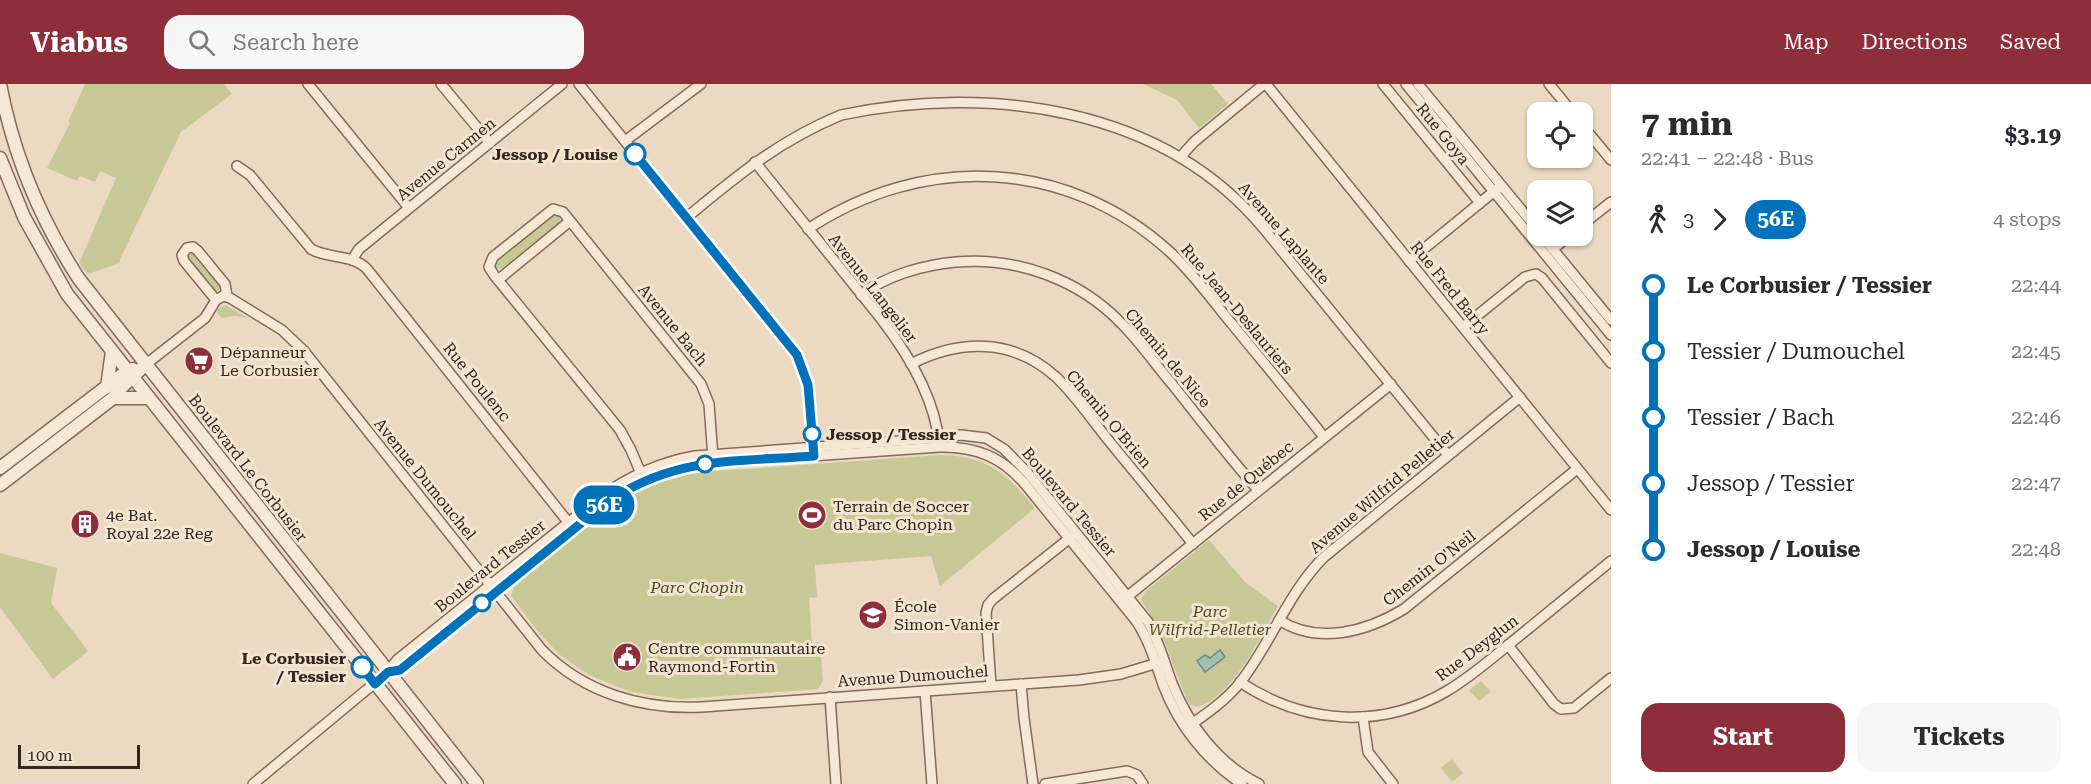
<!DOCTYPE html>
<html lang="en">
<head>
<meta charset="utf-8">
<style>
  :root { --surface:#fff; --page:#f7f7f7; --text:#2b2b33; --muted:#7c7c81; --accent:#8f2e3b }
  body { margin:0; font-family:"Roboto Serif",serif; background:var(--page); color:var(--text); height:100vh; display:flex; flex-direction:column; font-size:22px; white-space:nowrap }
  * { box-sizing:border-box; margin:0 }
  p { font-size:20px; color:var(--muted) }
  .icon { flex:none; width:33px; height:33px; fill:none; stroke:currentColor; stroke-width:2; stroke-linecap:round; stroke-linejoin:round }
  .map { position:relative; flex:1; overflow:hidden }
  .drawer { display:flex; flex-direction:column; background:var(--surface); width:480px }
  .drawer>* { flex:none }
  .badge { padding:0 12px; border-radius:20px; font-size:21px; line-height:39px }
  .tools { position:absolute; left:1527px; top:18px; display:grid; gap:12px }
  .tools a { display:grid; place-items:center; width:66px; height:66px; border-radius:12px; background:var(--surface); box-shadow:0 2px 4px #0004; font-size:30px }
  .scale { position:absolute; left:18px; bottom:15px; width:122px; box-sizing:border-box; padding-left:6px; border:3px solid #34251d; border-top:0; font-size:16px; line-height:21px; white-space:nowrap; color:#34251d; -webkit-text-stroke:4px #f3e5d1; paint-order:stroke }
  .map>.badge { position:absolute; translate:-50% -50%; box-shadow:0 0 0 3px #fff }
  .legs { display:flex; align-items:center; gap:9px; height:66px; padding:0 30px; font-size:20px }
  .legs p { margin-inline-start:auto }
  .headline { display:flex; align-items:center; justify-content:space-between; height:102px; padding:0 30px }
  h1 { font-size:33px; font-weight:700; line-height:45px }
  .button { display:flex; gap:12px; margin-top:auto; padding:12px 30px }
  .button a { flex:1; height:69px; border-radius:18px; background:var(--accent); color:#fff; font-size:24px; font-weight:700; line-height:69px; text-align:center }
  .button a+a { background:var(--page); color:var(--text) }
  ul { padding:0 30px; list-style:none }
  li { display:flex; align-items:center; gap:21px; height:66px; font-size:22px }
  li i { display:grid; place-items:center; width:9px; height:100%; margin:0 8px; background:currentColor }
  li i::after { content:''; width:15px; height:15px; margin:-8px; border:4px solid; border-radius:50%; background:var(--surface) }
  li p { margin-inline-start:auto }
  li:first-child i { background:linear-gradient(#0000 50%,currentColor 0) }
  li:last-child i { background:linear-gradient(currentColor 50%,#0000 0) }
  header { display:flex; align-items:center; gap:36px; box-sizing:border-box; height:84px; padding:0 30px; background:var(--accent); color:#fff }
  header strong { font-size:28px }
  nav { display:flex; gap:33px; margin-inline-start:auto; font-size:21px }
  .search { width:420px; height:54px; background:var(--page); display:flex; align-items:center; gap:15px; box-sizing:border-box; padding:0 21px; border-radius:18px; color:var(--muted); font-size:22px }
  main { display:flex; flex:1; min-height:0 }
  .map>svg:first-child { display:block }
</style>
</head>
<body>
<header>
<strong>Viabus</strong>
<div class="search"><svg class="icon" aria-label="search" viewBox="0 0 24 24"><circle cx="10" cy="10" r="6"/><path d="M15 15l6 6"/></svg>Search here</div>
<nav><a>Map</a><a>Directions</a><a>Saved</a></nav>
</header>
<main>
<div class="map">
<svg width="1611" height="700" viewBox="0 0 1611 700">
  <rect width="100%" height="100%" fill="#ebd9c2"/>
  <g fill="#c8c896">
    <polygon points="85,0 224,0 232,10 181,48 120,175 120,179 88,190 79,179 116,94 100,87 95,98 80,92 77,97 47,84 70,39 68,38"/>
    <polygon points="1143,0 1211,0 1228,20 1199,44 1177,16"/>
    <polygon points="556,131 560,134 559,140 504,185 496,184 495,180 498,175 551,132"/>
    <polygon points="194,168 221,202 219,207 214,207 211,202 213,200 210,201 189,175 189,171"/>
    <polygon points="225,221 227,222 248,234 235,232 222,234 217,229 218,225"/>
    <path d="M941,371C988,372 1007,390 1035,424L940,502L931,472L815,481L817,513L809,514L812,559L820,558L823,597L818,605L680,615L631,608L589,591L560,571L539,549L511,512L514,503C570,458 628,396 703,388Z"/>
    <path d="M1209,456L1245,498L1278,522C1260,552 1234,612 1197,623L1191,621L1187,616L1159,544L1141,516L1145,508Z"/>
    <polygon points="0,469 57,484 51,519 88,567 53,595 0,523"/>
    <polygon points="1481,597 1491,608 1479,617 1469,606"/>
    <polygon points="1452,675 1463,689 1452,698 1441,684"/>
  </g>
  <polygon fill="#a4beb3" stroke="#6c8b7f" stroke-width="1.5" points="1220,566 1225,573 1205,588 1197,577 1205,571 1210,574"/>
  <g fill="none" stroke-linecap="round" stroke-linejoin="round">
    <g stroke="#846b5a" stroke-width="12">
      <g id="minor">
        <polyline points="308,0 409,124"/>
        <polyline points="441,0 490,59"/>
        <polyline points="579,0 797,271 808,301 813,370"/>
        <polyline points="1266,0 1611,426"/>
        <polyline points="1383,0 1480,119"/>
        <polyline points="1406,0 1611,251"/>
        <polyline points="1418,0 1538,146"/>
        <polyline points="1549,0 1572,28"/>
        <polyline points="1582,41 1611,76"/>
        <polyline points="625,57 701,0"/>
        <polyline points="1183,70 1195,57 1264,0"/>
        <path d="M755,78L882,236C908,270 935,315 939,359"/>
        <path d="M237,82L250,91L311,165C328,175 353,170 367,185L572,443"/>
        <path d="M686,134C737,92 778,57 841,31C990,0 1163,23 1264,145L1448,371"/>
        <polyline points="1582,141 1611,118"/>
        <path d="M808,145C923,69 1067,74 1170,168C1193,189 1212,216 1232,240C1263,278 1294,315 1324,353"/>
        <polyline points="1542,152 1611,236"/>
        <polyline points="1553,165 1569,152"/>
        <polyline points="352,176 359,165 562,0"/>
        <polyline points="1409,177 1497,105"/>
        <polyline points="498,196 570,137"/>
        <path d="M861,211C887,191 924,181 956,178C1017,173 1079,195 1122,240C1140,258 1155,280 1172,300C1200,335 1228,372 1258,406"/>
        <polyline points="216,216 184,177 182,171 187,164 193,163 198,167 225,200 227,212"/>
        <polyline points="1463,243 1525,193 1536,190 1542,194 1611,279"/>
        <path d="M911,280C960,255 1013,254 1056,293C1076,312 1092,336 1109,357C1137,391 1165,425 1193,460"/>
        <path d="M145,281L205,234L216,216L223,212L230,214L282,246L304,267L542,566C584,609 643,626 702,623L1079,596L1121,590L1164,577"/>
        <polyline points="642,392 631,366 620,346 494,191 489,183 493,173 553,125 563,128 701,300 709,320 713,374"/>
        <polyline points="1123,516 1391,300"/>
        <path d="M1279,536C1318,561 1366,548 1404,525L1577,385"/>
        <polyline points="1508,561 1554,620 1561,625 1574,624 1611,594"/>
        <path d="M388,588L400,586L608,417C641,395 674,383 714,379L939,363C975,362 1002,373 1025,400L1137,538C1150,558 1156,581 1164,603C1179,642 1207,677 1242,700"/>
        <path d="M1240,598C1303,640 1381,646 1447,607C1474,591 1498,569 1523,549C1552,525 1582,501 1611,477"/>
        <polyline points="1021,600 1024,634 1033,700"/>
        <polyline points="991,602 986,529 988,521 993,515 1070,454"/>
        <polyline points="925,607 932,700"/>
        <polyline points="830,613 836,700"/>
        <polyline points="1363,633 1368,668 1393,700"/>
        <path d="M1189,642C1206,630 1225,617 1239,600C1271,560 1287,510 1324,473L1520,313"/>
        <path d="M253,700L388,588L397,576L599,414C628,393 660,378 695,372L926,355L961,351L986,354L1004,365L1027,388L1148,538C1159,557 1164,578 1172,599C1188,640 1218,680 1259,700"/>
        <polyline points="1045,700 1127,687 1137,691 1143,700"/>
      </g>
    </g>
    <g stroke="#846b5a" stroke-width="15">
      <g id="tertiary">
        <path d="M0,0C13,70 40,135 79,195L477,700"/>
        <polyline points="0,74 24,133 67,210 455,700"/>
        <polyline points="107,303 112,267"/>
        <polyline points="113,314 149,314"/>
        <polyline points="0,384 127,287 133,285"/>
        <polyline points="0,401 113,314 122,303 145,281"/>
      </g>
    </g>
    <use href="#minor" stroke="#f6e8d4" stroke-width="9"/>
    <use href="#tertiary" stroke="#f6e8d4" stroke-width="12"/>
  </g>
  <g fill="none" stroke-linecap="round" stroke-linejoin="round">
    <g stroke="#fff" stroke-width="14">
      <path id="line-1" d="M362,583L375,600L388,588L400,586L601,423C669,372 733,378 814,372L808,301L797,271L635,70"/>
    </g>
    <use href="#line-1" stroke="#0072bc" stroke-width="9"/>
  </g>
  <defs>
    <g id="supermarket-disc" transform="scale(1.5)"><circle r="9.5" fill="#8f2e3b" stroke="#f3e5d1"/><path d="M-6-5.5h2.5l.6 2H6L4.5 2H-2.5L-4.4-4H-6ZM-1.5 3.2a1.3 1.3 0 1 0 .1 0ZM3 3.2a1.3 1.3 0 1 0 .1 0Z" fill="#fff"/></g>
    <g id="stadium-disc" transform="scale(1.5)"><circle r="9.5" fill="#8f2e3b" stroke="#f3e5d1"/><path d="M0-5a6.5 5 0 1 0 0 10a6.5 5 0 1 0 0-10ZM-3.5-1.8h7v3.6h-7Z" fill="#fff"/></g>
    <g id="building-disc" transform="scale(1.5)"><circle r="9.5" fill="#8f2e3b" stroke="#f3e5d1"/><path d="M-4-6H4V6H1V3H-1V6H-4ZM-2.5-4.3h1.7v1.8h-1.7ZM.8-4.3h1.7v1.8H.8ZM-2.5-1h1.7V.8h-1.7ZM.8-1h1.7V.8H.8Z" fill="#fff"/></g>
    <g id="school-disc" transform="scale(1.5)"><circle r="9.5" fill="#8f2e3b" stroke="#f3e5d1"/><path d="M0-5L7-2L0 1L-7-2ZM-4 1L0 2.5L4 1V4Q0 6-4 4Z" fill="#fff"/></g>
    <g id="civic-disc" transform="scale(1.5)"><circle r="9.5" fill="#8f2e3b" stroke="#f3e5d1"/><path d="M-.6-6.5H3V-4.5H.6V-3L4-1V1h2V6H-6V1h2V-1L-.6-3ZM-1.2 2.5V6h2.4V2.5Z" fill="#fff"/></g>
  </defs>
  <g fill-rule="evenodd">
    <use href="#supermarket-disc" x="199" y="277"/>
    <use href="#stadium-disc" x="812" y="431"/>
    <use href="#building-disc" x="85" y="440"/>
    <use href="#school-disc" x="873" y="531"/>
    <use href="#civic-disc" x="627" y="573"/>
  </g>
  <g fill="#fff" stroke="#0072bc" stroke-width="3">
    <circle cx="635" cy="70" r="10"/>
    <circle cx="812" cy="350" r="8"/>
    <circle cx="705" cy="380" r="8"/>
    <circle cx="482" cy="519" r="8"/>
    <circle cx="362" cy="583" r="10"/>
  </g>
  <g text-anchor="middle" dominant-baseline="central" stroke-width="6" stroke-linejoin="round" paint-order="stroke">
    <g font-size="16" fill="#34251d" stroke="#f3e5d1">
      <text transform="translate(1443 50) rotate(51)">Rue Goya</text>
      <text transform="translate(446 75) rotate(-39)">Avenue Carmen</text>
      <text transform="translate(1284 149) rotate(49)">Avenue Laplante</text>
      <text transform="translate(873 204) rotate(52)">Avenue Langelier</text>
      <text transform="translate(1450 204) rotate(51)">Rue Fred Barry</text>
      <text transform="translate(1237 225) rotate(50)">Rue Jean-Deslauriers</text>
      <text transform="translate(673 241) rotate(51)">Avenue Bach</text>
      <text transform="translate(1168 274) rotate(50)">Chemin de Nice</text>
      <text transform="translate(477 298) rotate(51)">Rue Poulenc</text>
      <text transform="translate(1109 335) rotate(50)">Chemin O'Brien</text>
      <text transform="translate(248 384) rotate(52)">Boulevard Le Corbusier</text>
      <text transform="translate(425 395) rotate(51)">Avenue Dumouchel</text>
      <text transform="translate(1246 397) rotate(-39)">Rue de Québec</text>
      <text transform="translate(1382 407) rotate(-40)">Avenue Wilfrid Pelletier</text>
      <text transform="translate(1069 418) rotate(50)">Boulevard Tessier</text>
      <text transform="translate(490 482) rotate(-39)">Boulevard Tessier</text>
      <text transform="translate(1429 484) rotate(-38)">Chemin O'Neil</text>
      <text transform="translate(1477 564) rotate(-37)">Rue Deyglun</text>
      <text transform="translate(913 592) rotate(-4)">Avenue Dumouchel</text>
    </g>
    <g font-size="16" font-weight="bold" fill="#34251d" stroke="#f3e5d1" text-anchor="end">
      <text x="618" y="70">Jessop / Louise</text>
      <text x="826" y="350" text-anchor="start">Jessop / Tessier</text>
      <text x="346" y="574">Le Corbusier<tspan x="346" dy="18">/ Tessier</tspan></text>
    </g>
    <g font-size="16" fill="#34251d" stroke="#f3e5d1" text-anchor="start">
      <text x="220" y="268">Dépanneur<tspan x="220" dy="18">Le Corbusier</tspan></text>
      <text x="833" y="422">Terrain de Soccer<tspan x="833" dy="18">du Parc Chopin</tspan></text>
      <text x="106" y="431">4e Bat.<tspan x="106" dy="18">Royal 22e Reg</tspan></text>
      <text x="894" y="522">École<tspan x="894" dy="18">Simon-Vanier</tspan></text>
      <text x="648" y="564">Centre communautaire<tspan x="648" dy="18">Raymond-Fortin</tspan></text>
    </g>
    <g font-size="16" font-style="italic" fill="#4a4f25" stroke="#f3e5d1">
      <text x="697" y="503">Parc Chopin</text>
      <text x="1210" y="527">Parc<tspan x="1210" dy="18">Wilfrid-Pelletier</tspan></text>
    </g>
  </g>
</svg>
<div class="tools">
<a><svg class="icon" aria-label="locate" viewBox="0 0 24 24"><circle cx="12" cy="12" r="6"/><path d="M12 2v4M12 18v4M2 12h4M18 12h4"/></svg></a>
<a><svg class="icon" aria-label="layers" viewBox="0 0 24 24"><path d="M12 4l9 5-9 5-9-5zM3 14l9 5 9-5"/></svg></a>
</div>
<div class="scale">100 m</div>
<b class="badge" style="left:604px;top:421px;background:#0072bc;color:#fff">56E</b>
</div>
<section class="drawer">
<div class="headline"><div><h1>7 min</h1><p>22:41 – 22:48 · Bus</p></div><b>$3.19</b></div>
<div class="legs"><svg class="icon" aria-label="walk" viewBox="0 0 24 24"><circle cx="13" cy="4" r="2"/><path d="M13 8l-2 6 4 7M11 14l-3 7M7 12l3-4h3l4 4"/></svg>3<svg class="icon" aria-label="forward" viewBox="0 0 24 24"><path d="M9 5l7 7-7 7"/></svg><b class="badge" style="background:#0072bc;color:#fff">56E</b><p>4 stops</p></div>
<ul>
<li><i style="color:#0072bc"></i><b>Le Corbusier / Tessier</b><p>22:44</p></li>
<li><i style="color:#0072bc"></i><span>Tessier / Dumouchel</span><p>22:45</p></li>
<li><i style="color:#0072bc"></i><span>Tessier / Bach</span><p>22:46</p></li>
<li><i style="color:#0072bc"></i><span>Jessop / Tessier</span><p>22:47</p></li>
<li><i style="color:#0072bc"></i><b>Jessop / Louise</b><p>22:48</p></li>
</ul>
<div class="button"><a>Start</a><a>Tickets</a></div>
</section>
</main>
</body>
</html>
